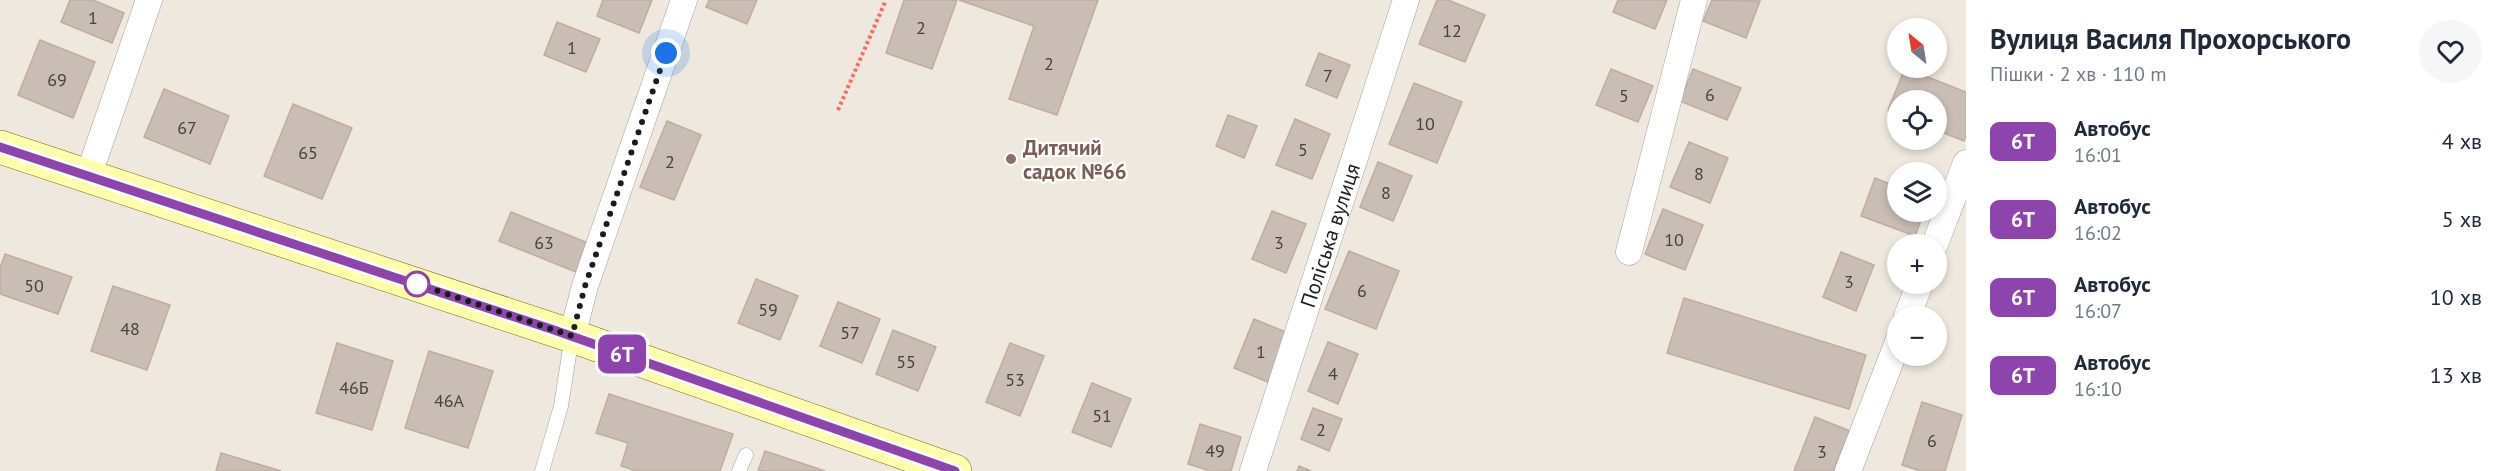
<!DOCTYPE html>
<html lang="uk">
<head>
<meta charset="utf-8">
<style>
  :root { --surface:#fff; --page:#f6f6f7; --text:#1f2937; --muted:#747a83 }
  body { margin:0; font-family:"PT Sans",sans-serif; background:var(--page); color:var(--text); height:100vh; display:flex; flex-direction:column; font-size:22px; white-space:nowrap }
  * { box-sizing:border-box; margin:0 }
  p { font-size:20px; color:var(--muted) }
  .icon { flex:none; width:33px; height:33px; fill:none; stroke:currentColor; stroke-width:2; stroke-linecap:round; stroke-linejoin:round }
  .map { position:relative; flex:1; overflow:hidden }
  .side { display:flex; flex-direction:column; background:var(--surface); width:540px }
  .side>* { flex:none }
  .badge { padding:0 12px; border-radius:9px; font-size:21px; line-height:39px }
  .needle { width:39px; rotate:330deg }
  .fabs { position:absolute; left:1887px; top:18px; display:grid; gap:12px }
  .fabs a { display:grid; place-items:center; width:60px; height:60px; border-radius:50%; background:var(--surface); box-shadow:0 3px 9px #0003; font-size:30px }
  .you { position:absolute; width:30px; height:30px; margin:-15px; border:4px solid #fff; border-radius:50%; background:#1a73e8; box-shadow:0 0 0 9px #1a73e833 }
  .map>.badge { position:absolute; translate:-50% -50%; box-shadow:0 0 0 3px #fff }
  .round { display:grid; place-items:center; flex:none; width:63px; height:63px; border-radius:32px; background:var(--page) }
  .overview { display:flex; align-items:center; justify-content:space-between; height:102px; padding:0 24px }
  h1 { font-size:28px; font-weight:700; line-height:45px }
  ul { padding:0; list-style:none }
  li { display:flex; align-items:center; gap:18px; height:78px; padding:0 24px }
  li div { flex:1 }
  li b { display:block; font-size:22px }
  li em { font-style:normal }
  li .badge { min-width:66px; font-weight:700; text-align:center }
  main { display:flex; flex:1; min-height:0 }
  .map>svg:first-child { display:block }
</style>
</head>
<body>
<main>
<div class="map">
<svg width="1966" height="471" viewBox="0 0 1966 471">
  <rect width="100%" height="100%" fill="#eee8df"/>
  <g fill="#c9bdb5" stroke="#c0ada0" stroke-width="1.5">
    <polygon points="70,0 93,0 124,13 112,43 61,22"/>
    <polygon points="603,0 652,0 639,33 597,16"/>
    <polygon points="709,0 757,0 747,24 706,7"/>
    <polygon points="904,0 957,0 932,69 886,53"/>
    <polygon points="959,0 1098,0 1057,115 1009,99 1034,26"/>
    <polygon points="1437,0 1448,0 1485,15 1465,62 1419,44"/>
    <polygon points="1618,0 1667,0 1655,29 1613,12"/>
    <polygon points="1712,0 1760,1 1746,38 1703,21"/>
    <polygon points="557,22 600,39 586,72 544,55"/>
    <polygon points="40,40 95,62 73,118 18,95"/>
    <polygon points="1319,53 1350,65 1337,98 1306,85"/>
    <polygon points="1905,68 1966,92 1966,136 1964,141 1936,130 1936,100 1898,100 1898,114 1888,110"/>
    <polygon points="1611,69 1653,86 1638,122 1596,105"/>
    <polygon points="1693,69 1741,88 1727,120 1680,101"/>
    <polygon points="1414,83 1462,102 1437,163 1389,144"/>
    <polygon points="164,89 229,116 210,164 144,137"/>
    <polygon points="293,104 352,128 322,199 264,176"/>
    <polygon points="1228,115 1257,126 1244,158 1216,146"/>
    <polygon points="1295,119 1330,134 1312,179 1276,165"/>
    <polygon points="667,121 701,135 674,200 640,187"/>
    <polygon points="1689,142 1728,158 1710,203 1670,187"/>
    <polygon points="1378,162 1412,176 1393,221 1360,207"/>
    <polygon points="1875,178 1898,187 1898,212 1924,212 1915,236 1861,216"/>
    <polygon points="1663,209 1703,225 1685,270 1645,254"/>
    <polygon points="1272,211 1306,224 1286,273 1252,259"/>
    <polygon points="511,212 588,243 576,272 499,241"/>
    <polygon points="1349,251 1399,271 1376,329 1325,309"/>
    <polygon points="1841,252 1874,265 1856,311 1823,297"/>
    <polygon points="5,254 72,277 58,314 0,294 0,268"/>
    <polygon points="756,279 798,296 780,340 738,323"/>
    <polygon points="113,286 170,305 147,370 91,351"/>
    <polygon points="1684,298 1866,355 1849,409 1667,353"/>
    <polygon points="838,302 880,319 862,363 820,346"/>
    <polygon points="1254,319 1288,333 1268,382 1234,368"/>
    <polygon points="893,330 936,347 918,391 876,374"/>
    <polygon points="1328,342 1358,354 1338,404 1308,391"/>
    <polygon points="337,343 393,361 372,430 316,413"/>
    <polygon points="1010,343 1044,356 1020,416 986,402"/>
    <polygon points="429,351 493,371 468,448 405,428"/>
    <polygon points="1092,383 1131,399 1111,447 1072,432"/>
    <polygon points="609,394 733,434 720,471 636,471 621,466 628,443 596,433"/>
    <polygon points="1922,402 1962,415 1945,471 1921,471 1902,465"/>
    <polygon points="1313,408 1342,419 1329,451 1301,439"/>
    <polygon points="1815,417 1850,431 1833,471 1794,471"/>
    <polygon points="1200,424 1241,437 1231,471 1210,471 1188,464"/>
    <polygon points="765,451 825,471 758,471"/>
    <polygon points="221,453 281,471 216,471"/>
    <polygon points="1299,466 1311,471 1297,471"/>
  </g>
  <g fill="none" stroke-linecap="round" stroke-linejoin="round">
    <g stroke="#a2a2a2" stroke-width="15">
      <g id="service">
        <polyline points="542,471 561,406 572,336"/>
        <polyline points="739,471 746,455"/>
      </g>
    </g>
    <g stroke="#a2a2a2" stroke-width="27">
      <g id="minor">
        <polyline points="88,177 149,0"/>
        <polyline points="1935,244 1966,163"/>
        <polyline points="1629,252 1694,0"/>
        <polyline points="1907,316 1920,284"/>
        <polyline points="572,336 585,286 684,0"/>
        <path id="s1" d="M1253,471L1406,0"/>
        <polyline points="1848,471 1898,342"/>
      </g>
    </g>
    <g stroke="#6e7300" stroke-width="34">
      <polyline id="secondary" points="0,147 572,336 955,471"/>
    </g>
    <polyline stroke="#ff665e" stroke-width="4" stroke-dasharray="3 3" stroke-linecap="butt" points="838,110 886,0"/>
    <use href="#service" stroke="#fff" stroke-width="14"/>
    <use href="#minor" stroke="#fff" stroke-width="26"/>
    <use href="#secondary" stroke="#fefeac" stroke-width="33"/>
  </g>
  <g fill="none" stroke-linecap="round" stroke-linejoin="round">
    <g stroke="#fff" stroke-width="14">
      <polyline id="line" points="0,147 551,329 955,471"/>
    </g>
    <use href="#line" stroke="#8e44ad" stroke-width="9"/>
    <polyline stroke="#1b1b1b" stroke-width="6" stroke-dasharray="0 10.8" points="417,284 572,336 585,286 666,53"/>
  </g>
  <circle fill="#8d6e63" stroke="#fff" stroke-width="2" cx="1011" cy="159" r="6"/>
  <circle fill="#fff" stroke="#8e44ad" stroke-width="3" cx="417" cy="284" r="12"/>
  <g text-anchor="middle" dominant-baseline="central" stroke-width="4.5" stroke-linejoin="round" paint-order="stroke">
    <g font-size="18" fill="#464442">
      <text x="93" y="17">1</text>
      <text x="921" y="27">2</text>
      <text x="1452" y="30">12</text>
      <text x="572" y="47">1</text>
      <text x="1049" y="63">2</text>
      <text x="1328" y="75">7</text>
      <text x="57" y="79">69</text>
      <text x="1710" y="94">6</text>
      <text x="1624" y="95">5</text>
      <text x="1425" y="123">10</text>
      <text x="187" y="127">67</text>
      <text x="1303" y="149">5</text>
      <text x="308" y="152">65</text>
      <text x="670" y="161">2</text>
      <text x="1699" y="173">8</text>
      <text x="1386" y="192">8</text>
      <text x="1674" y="239">10</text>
      <text x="544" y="242">63</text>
      <text x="1279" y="242">3</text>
      <text x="1849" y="281">3</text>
      <text x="34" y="285">50</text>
      <text x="1362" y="290">6</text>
      <text x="768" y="309">59</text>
      <text x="130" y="328">48</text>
      <text x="850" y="332">57</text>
      <text x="1261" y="351">1</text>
      <text x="906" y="361">55</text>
      <text x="1333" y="373">4</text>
      <text x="1015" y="379">53</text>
      <text x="354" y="387">46Б</text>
      <text x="449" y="400">46А</text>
      <text x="1102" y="415">51</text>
      <text x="1321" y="429">2</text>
      <text x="1932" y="440">6</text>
      <text x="1215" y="450">49</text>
      <text x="1822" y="451">3</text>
    </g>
    <g font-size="21" font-weight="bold" fill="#785e54" stroke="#fff" text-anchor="start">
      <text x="1023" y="147">Дитячий<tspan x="1023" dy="24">садок №66</tspan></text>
    </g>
    <g font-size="21" fill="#1b1b1b" stroke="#fff">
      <text stroke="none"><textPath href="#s1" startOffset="248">Поліська вулиця</textPath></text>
    </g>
  </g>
</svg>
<div class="fabs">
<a><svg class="needle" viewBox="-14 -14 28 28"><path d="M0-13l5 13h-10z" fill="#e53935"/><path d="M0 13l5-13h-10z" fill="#747a83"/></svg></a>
<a><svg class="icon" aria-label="locate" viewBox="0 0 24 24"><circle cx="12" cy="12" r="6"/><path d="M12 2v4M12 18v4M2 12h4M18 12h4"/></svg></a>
<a><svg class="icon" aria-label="layers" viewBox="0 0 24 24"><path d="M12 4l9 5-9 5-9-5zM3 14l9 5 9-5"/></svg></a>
<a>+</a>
<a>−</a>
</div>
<div class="you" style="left:666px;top:53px"></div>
<b class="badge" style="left:622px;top:354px;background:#8e44ad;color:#fff">6Т</b>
</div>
<section class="side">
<div class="overview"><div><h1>Вулиця Василя Прохорського</h1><p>Пішки · 2 хв · 110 m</p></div><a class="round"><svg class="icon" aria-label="heart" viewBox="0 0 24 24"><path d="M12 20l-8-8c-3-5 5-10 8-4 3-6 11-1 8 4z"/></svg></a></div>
<ul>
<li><span class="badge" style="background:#8e44ad;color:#fff">6Т</span><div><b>Автобус</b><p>16:01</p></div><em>4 хв</em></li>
<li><span class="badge" style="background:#8e44ad;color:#fff">6Т</span><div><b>Автобус</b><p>16:02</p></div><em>5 хв</em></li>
<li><span class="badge" style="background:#8e44ad;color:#fff">6Т</span><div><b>Автобус</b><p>16:07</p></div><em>10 хв</em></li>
<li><span class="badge" style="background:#8e44ad;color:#fff">6Т</span><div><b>Автобус</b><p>16:10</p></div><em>13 хв</em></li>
</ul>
</section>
</main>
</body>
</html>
